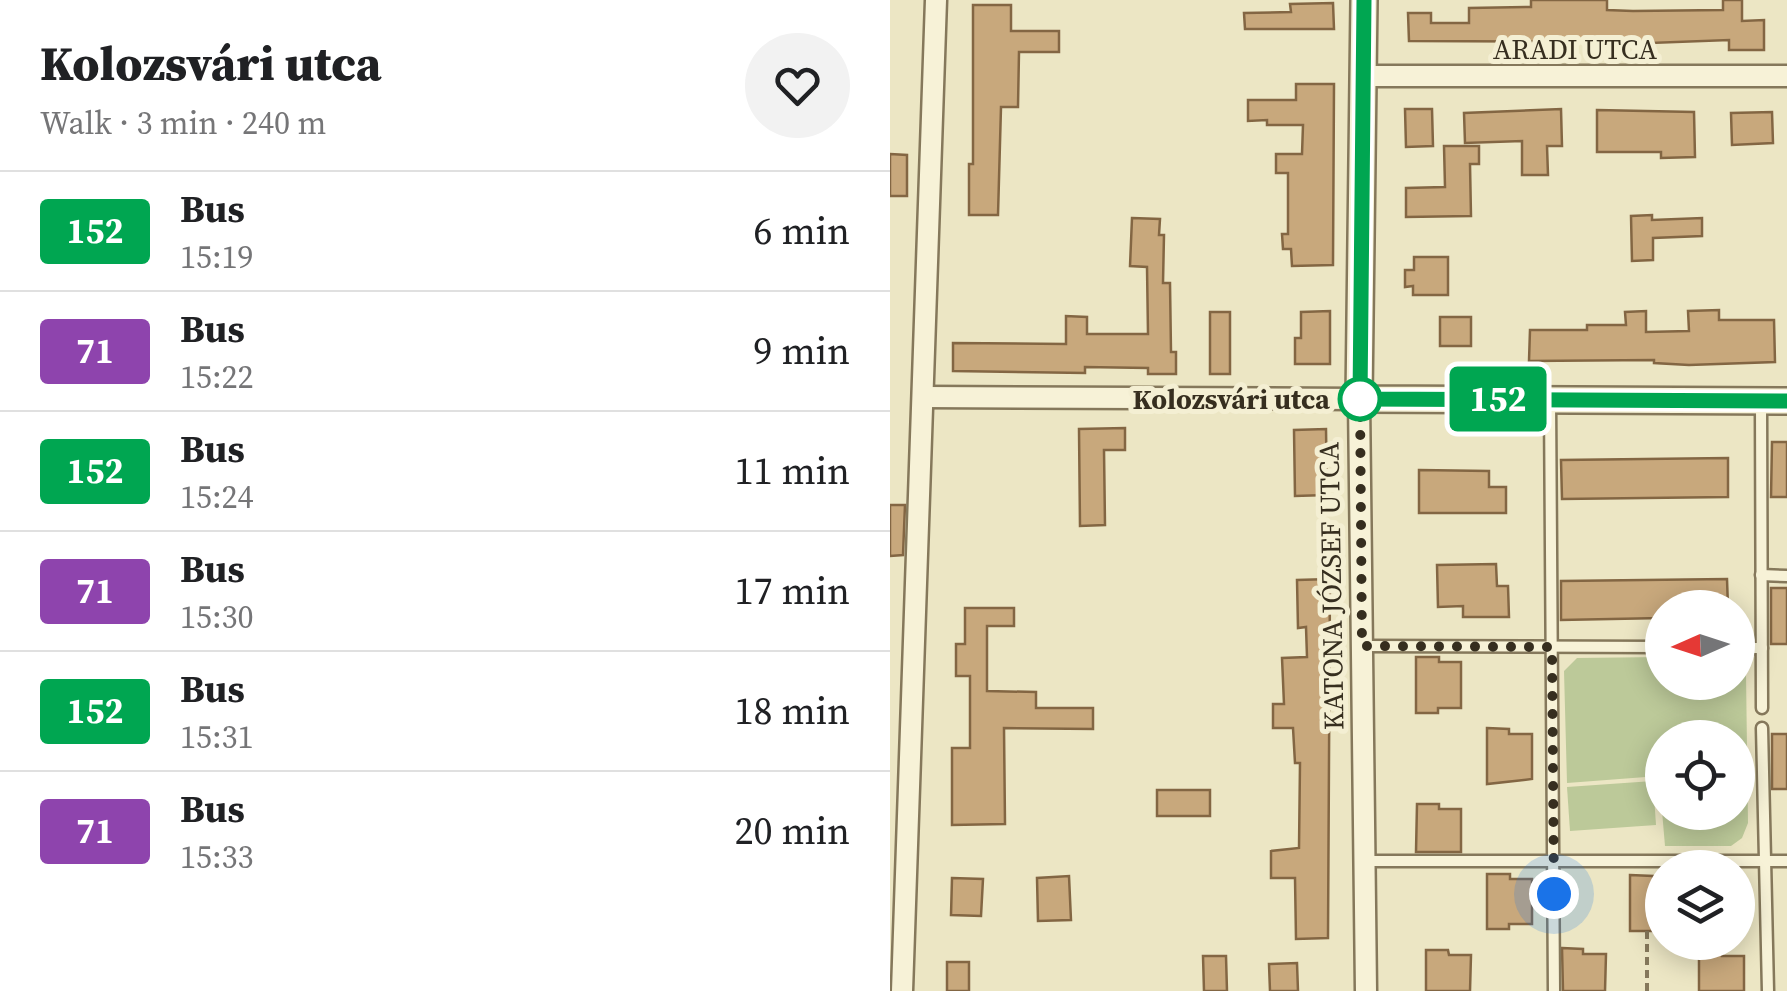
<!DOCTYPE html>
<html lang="en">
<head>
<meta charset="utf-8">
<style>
  :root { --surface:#fff; --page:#f2f2f2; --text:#202124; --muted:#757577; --line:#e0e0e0 }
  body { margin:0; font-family:"Source Serif 4",serif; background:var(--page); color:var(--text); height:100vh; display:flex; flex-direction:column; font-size:38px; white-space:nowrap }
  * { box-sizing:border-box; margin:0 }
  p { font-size:32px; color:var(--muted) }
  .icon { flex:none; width:55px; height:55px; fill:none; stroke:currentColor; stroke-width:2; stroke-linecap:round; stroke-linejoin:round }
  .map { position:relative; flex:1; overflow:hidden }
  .sheet { display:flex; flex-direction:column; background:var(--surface); width:890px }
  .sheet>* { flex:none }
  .badge { padding:0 20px; border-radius:8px; font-size:35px; line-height:65px }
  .needle { width:65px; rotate:267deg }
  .fabs { position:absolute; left:755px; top:590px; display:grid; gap:20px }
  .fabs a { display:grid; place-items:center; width:110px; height:110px; border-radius:50%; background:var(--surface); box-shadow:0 5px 25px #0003; font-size:50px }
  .you { position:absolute; width:50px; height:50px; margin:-25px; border:8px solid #fff; border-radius:50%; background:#1a73e8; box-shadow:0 0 0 15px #1a73e833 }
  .map>.badge { position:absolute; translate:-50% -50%; box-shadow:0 0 0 5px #fff }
  .round { display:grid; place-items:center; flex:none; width:105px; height:105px; border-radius:52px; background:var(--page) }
  .head { display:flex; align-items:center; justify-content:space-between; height:170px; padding:0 40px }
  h1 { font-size:48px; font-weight:800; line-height:75px }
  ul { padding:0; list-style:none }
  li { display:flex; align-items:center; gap:30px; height:120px; padding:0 40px; border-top:2px solid var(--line) }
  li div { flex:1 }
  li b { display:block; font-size:38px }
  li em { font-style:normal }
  li .badge { min-width:110px; font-weight:700; text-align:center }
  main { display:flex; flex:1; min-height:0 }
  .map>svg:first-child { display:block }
</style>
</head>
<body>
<main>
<section class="sheet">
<div class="head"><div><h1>Kolozsvári utca</h1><p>Walk · 3 min · 240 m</p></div><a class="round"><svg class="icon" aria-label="heart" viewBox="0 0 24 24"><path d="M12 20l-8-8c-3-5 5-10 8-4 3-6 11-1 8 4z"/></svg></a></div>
<ul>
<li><span class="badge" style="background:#00a651;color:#fff">152</span><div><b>Bus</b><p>15:19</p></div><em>6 min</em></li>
<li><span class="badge" style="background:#8e44ad;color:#fff">71</span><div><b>Bus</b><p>15:22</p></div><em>9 min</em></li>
<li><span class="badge" style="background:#00a651;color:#fff">152</span><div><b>Bus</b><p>15:24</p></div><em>11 min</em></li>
<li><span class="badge" style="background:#8e44ad;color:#fff">71</span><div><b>Bus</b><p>15:30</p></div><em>17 min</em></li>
<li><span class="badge" style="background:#00a651;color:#fff">152</span><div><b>Bus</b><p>15:31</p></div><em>18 min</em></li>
<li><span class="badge" style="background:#8e44ad;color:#fff">71</span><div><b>Bus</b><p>15:33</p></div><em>20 min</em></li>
</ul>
</section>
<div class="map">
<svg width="897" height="991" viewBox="0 0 897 991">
  <rect width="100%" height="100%" fill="#ece6c4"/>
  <g fill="#bcc999" fill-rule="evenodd">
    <path d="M772,657V682H848V661L856,673L858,823L852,838L841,846H775L769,776L677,783L674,671L687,658ZM772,738H848V812H772Z"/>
    <polygon points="763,781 766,825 680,831 677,787"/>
  </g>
  <g fill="#c8a87c" stroke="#836643" stroke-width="2.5">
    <polygon points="641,0 717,0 717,10 743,11 833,10 833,0 852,0 852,21 874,20 874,50 839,50 839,40 707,45 707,42 519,41 518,13 541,13 541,23 579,23 579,8 641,7"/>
    <polygon points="443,3 444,29 355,29 354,13 401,12 400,4"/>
    <polygon points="83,5 121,5 121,31 169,31 169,52 129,52 128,107 111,107 108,215 79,215 79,164 83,164"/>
    <polygon points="406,84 444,84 443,265 402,266 401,249 393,249 392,234 398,234 398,173 386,173 386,154 412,154 413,125 377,125 377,120 358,121 358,100 406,100"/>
    <polygon points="515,109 542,109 543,146 516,147"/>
    <polygon points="671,109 672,146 657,146 658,175 632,175 632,141 575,143 574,113"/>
    <polygon points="707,110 804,112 805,157 771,158 771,152 707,152"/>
    <polygon points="882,112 883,143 842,145 841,113"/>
    <polygon points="554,146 589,146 589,164 580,164 581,216 516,217 516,188 555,187"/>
    <polygon points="0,154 17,155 17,196 0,196"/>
    <polygon points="762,215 762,220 812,218 812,236 763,238 763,260 742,261 741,216"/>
    <polygon points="242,218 270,219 269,235 274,235 273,283 280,283 281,352 286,352 286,374 258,374 258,368 195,367 195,373 63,371 63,343 176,344 176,316 197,317 197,334 258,334 257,267 240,266"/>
    <polygon points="524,257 558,257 558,295 523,295 523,286 515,287 515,270 524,270"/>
    <polygon points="829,310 829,320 884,320 885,362 799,365 764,363 764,360 639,361 640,330 697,330 697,325 736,325 735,312 756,311 756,332 799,331 798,311"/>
    <polygon points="440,311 440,364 405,364 405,338 411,338 411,312"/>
    <rect x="320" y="312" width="20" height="62"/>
    <rect x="550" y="317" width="31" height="29"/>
    <polygon points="235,428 235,450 214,450 215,525 190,526 189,429"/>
    <polygon points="436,429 437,495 405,496 404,430"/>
    <polygon points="882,442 897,442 897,497 881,497"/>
    <polygon points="838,458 838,497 672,499 671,460"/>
    <polygon points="529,470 599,471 599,487 616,487 616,513 529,513"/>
    <polygon points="0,505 15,505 13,555 0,556"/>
    <polygon points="606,564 607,586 618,586 619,617 573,617 573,606 548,607 547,565"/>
    <polygon points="440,579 438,938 406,939 405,878 381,878 381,851 409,848 410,763 405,763 403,728 383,728 383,704 394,704 392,658 417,657 416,627 408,628 407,580"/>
    <polygon points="837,579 838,608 772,608 772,618 671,620 671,581"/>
    <rect x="881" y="588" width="16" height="56"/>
    <polygon points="75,608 124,608 124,626 97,626 97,691 146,692 146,708 203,708 203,729 114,728 115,824 62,825 62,748 80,748 80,676 66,676 66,644 75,644"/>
    <polygon points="526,657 549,657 549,662 571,662 571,708 548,708 548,713 526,713"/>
    <polygon points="597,728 619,729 619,734 642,734 642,779 597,784"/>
    <rect x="882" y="734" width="15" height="55"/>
    <rect x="267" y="790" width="53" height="26"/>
    <polygon points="527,804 549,804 549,809 571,809 571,852 526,852"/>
    <polygon points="597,874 620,874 620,879 642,879 642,924 619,924 619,929 597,929"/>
    <polygon points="740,875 763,876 763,881 772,881 772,926 763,926 762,931 740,931"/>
    <polygon points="179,876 181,920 148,921 147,878"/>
    <polygon points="62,878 93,879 91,916 61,915"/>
    <polygon points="672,948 693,949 693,954 716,954 715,991 673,991"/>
    <polygon points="536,950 558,950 559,955 581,955 580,991 536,991"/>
    <polygon points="809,951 832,951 832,956 854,956 854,991 809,991"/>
    <polygon points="313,956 336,956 337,991 314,991"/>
    <rect x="57" y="962" width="22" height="29"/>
    <polygon points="407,963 408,991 380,991 379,964"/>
  </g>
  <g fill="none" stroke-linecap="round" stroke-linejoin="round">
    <g stroke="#85785b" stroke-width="15">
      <g id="service">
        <polyline points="660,401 664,991"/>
        <polyline points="871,404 872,708"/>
        <polyline points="871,575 897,576"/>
        <polyline points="472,646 772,647"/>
        <polyline points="848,648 872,648"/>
        <polyline points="872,728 878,991"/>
        <polyline points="475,861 897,861"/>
      </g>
    </g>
    <g stroke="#85785b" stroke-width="25">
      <g id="minor">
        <polyline points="473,76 897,76"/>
        <polyline points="34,397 469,399 476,991"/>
        <polyline points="12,991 46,0"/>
      </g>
    </g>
    <g stroke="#85785b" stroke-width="30">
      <polyline id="tertiary" points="474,0 469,399 897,401"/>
    </g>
    <polyline stroke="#85785b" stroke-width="4" stroke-dasharray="8 5" stroke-linecap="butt" points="757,991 757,931"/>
    <use href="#service" stroke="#f7f2d7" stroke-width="10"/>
    <use href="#minor" stroke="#f7f2d7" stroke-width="20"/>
    <use href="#tertiary" stroke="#f7f2d7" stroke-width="25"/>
  </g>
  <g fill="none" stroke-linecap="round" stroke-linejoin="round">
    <g stroke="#fff" stroke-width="22">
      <polyline id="line" points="474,0 470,399 897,401"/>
    </g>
    <use href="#line" stroke="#00a651" stroke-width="15"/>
    <polyline stroke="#362e1f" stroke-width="10" stroke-dasharray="0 18" points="470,399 472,646 662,647 664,894"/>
  </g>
  <circle fill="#fff" stroke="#00a651" stroke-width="5" cx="470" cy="399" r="20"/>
  <g text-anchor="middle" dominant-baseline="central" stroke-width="10" stroke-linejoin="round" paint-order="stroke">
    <g font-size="28" fill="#362e1f" stroke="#f4efd3">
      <text x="685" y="49">ARADI UTCA</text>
      <text transform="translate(441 586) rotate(-91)">KATONA JÓZSEF UTCA</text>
    </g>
    <g font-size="28" font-weight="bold" fill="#362e1f" stroke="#f4efd3" text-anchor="end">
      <text x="440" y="399">Kolozsvári utca</text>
    </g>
  </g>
</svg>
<div class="fabs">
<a><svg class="needle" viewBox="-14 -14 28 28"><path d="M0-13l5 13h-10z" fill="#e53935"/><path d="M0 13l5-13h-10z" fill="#757577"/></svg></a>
<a><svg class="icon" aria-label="locate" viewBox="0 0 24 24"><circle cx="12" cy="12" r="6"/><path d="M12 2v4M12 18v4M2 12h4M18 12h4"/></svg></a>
<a><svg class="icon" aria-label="layers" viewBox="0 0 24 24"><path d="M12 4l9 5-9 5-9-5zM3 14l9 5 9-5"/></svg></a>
</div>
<div class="you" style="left:664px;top:894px"></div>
<b class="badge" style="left:608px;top:399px;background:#00a651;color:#fff">152</b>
</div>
</main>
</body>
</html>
